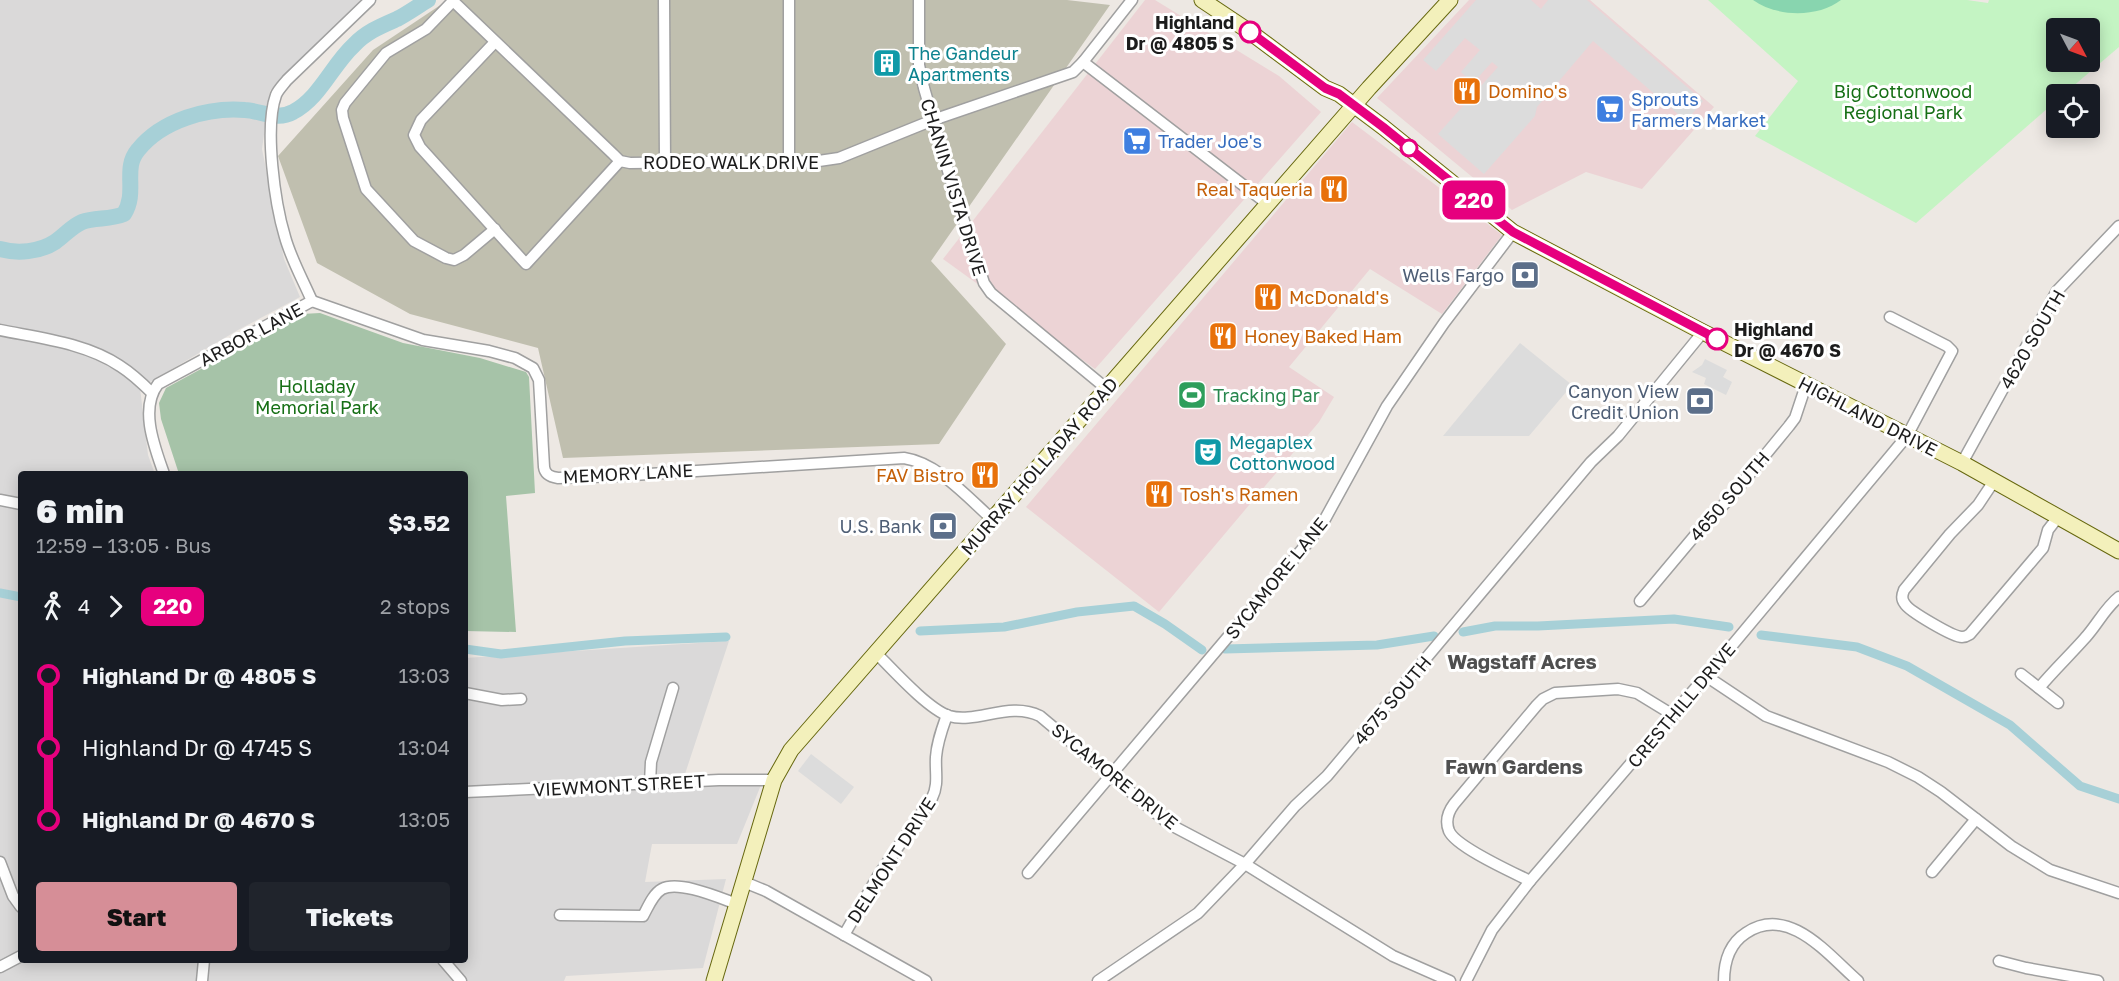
<!DOCTYPE html>
<html lang="en">
<head>
<meta charset="utf-8">
<style>
  :root { --surface:#171b24; --page:#20242c; --text:#f1f3f6; --muted:#9ea1a6; --accent:#d68e97 }
  body { margin:0; font-family:"Golos Text",sans-serif; background:var(--page); color:var(--text); height:100vh; display:flex; flex-direction:column; font-size:22px; white-space:nowrap }
  * { box-sizing:border-box; margin:0 }
  p { font-size:20px; color:var(--muted) }
  .icon { flex:none; width:33px; height:33px; fill:none; stroke:currentColor; stroke-width:2; stroke-linecap:round; stroke-linejoin:round }
  .map { position:relative; flex:1; overflow:hidden }
  .side { position:absolute; left:18px; top:471px; width:450px; height:492px; display:flex; flex-direction:column; background:var(--surface); border-radius:6px; box-shadow:0 3px 15px #0003 }
  .side>* { flex:none }
  .badge { padding:0 12px; border-radius:9px; font-size:21px; line-height:39px }
  .needle { width:39px; rotate:131deg }
  .buttons { position:absolute; left:2046px; top:18px; display:grid; gap:12px }
  .buttons a { display:grid; place-items:center; width:54px; height:54px; border-radius:6px; background:var(--surface); box-shadow:0 3px 15px #0003; font-size:30px }
  .map>.badge { position:absolute; translate:-50% -50%; box-shadow:0 0 0 3px #fff }
  .legs { display:flex; align-items:center; gap:9px; height:66px; padding:0 18px; font-size:20px }
  .legs p { margin-inline-start:auto }
  .head { display:flex; align-items:center; justify-content:space-between; height:102px; padding:0 18px }
  h1 { font-size:33px; font-weight:800; line-height:45px }
  .action { display:flex; gap:12px; margin-top:auto; padding:12px 18px }
  .action a { flex:1; height:69px; border-radius:6px; background:var(--accent); color:#111; font-size:24px; font-weight:800; line-height:69px; text-align:center }
  .action a+a { background:var(--page); color:var(--text) }
  ul { padding:0 18px; list-style:none }
  li { display:flex; align-items:center; gap:21px; height:72px; font-size:22px }
  li i { display:grid; place-items:center; width:9px; height:100%; margin:0 8px; background:currentColor }
  li i::after { content:''; width:15px; height:15px; margin:-8px; border:4px solid; border-radius:50%; background:var(--surface) }
  li p { margin-inline-start:auto }
  li:first-child i { background:linear-gradient(#0000 50%,currentColor 0) }
  li:last-child i { background:linear-gradient(currentColor 50%,#0000 0) }
  .map>svg:first-child { display:block }
</style>
</head>
<body>
<div class="map">
<svg width="2119" height="981" viewBox="0 0 2119 981">
  <rect width="100%" height="100%" fill="#ede8e3"/>
  <polygon fill="#dad9d9" points="0,0 365,0 270,91 262,149 284,259 300,297 238,330 140,388 148,455 155,474 21,474 21,960 465,960 465,658 729,641 683,780 763,780 737,844 652,844 645,882 726,879 703,968 566,976 564,981 0,981"/>
  <g fill="#ecd3d5">
    <polygon points="1145,0 1155,0 1279,76 1321,112 1095,369 943,259"/>
    <polygon points="1469,0 1590,0 1714,107 1642,189 1586,172 1512,210 1377,98"/>
    <polygon points="1352,122 1502,235 1442,314 1370,269 1289,367 1334,397 1319,422 1159,612 1026,507"/>
  </g>
  <polygon fill="#c0bfaf" points="448,0 1067,0 1110,5 931,261 1006,344 939,444 563,458 538,348 410,314 317,263 278,156 373,50"/>
  <polygon fill="#a6c3a8" points="320,313 403,343 480,358 526,372 529,377 535,493 506,496 516,632 465,631 465,474 179,474 161,419 159,403 166,388 302,314"/>
  <path fill="#c4f4c3" fill-rule="evenodd" d="M1708,0H1967L1988,3L1989,0H2119V47L2064,94H2056V101L1916,223L1755,136L1798,81ZM2056,28H2090V62H2056Z"/>
  <path fill="#88d5af" d="M1753,0H1841C1818,18 1776,17 1753,0Z"/>
  <g fill="#dcdcdc">
    <polygon points="1476,0 1531,0 1541,9 1548,0 1587,0 1703,101 1686,121 1593,41 1537,107 1535,116 1484,174 1438,134 1498,67 1492,62 1473,83 1461,72 1480,50 1465,38 1436,71 1423,60"/>
    <polygon points="1520,343 1572,385 1529,436 1443,436"/>
    <polygon points="1705,359 1727,370 1723,377 1732,382 1726,395 1704,384 1706,378 1692,372 1702,365"/>
    <polygon points="811,754 854,787 841,804 798,771"/>
  </g>
  <g fill="none" stroke-linecap="round" stroke-linejoin="round">
    <g stroke="#a7d0d7" stroke-width="9">
      <polyline points="0,593 21,597"/>
      <polyline points="920,631 1004,627 1077,612 1134,606 1165,624 1202,650"/>
      <polyline points="1463,632 1495,626 1538,626 1674,619 1729,627"/>
      <polyline points="1761,635 1857,647 1907,666 2010,725 2080,786 2119,799"/>
      <polyline points="465,649 501,654 625,641 726,637"/>
      <polyline points="1225,649 1377,645 1434,636"/>
    </g>
    <path stroke="#a7d0d7" stroke-width="16" d="M0,249C17,254 40,252 55,242C64,236 72,226 82,222C95,217 110,220 124,214C138,192 122,169 138,150C162,120 208,107 245,110C262,111 277,121 293,112C320,98 332,65 354,45C366,32 381,26 397,19C407,14 418,6 428,0"/>
    <g stroke="#a0a0a0" stroke-width="13">
      <g id="street">
        <polyline points="452,0 613,154 620,161 630,163 789,161 812,162 839,158 933,120 1073,72 1083,62 1132,0"/>
        <polyline points="664,0 665,162"/>
        <polyline points="919,0 919,65 924,88 951,181 984,283 991,293 1107,389"/>
        <polyline points="453,1 426,29 386,53 345,103 342,110 343,118 366,189 414,241 446,258 454,260 464,255 495,229"/>
        <polyline points="495,42 421,120 414,135 420,147 526,264 620,161"/>
        <polyline points="1083,62 1269,205"/>
        <polyline points="789,161 789,0"/>
        <path d="M312,301L423,340L489,351L515,358L533,368L539,380L544,467C545,475 551,477 558,478L617,476L904,458C938,463 968,498 993,520"/>
        <path d="M0,330C39,338 86,343 120,366C131,373 142,383 152,393"/>
        <polyline points="1962,463 2057,291 2119,226"/>
        <path d="M164,474C155,448 139,409 158,384L312,301C303,280 291,259 285,237C275,204 264,128 276,95C278,90 283,85 287,80L370,0"/>
        <path d="M1994,481L1978,505L1950,534L1904,590C1902,595 1901,599 1905,604C1909,611 1953,637 1962,637C1966,637 1967,636 1970,634L2043,548L2048,530L2058,517"/>
        <polyline points="0,500 21,504"/>
        <polyline points="1640,601 1702,527 1730,498 1789,426 1795,418 1806,385"/>
        <path d="M876,653C893,670 928,709 949,716C977,724 1009,701 1040,716L1169,824L1245,864L1393,956L1450,981"/>
        <polyline points="2021,674 2058,703"/>
        <polyline points="1706,676 1766,716 1888,762 1918,777 1941,792 2011,846 2050,870 2119,893"/>
        <path d="M2039,688C2054,670 2070,655 2085,638C2097,625 2105,608 2119,597"/>
        <polyline points="465,693 502,700 521,699"/>
        <polyline points="650,783 651,762 673,688"/>
        <polyline points="465,792 719,780 774,780"/>
        <polyline points="0,862 13,896 21,907"/>
        <polyline points="1932,872 1976,819"/>
        <polyline points="1028,873 1310,540 1325,519 1387,406 1444,323 1513,232"/>
        <path d="M1530,881C1512,872 1456,847 1449,831C1445,821 1448,812 1454,804L1537,705L1543,699L1555,693L1618,689L1637,693L1673,715"/>
        <polyline points="744,882 766,891 926,981"/>
        <path d="M560,915L643,916C648,907 653,894 662,889C679,880 720,898 737,904"/>
        <path d="M844,935L878,876L932,798C939,784 935,772 936,757C937,742 942,729 947,715"/>
        <polyline points="443,960 461,981"/>
        <polyline points="1999,961 2026,968 2098,981"/>
        <polyline points="0,967 21,956"/>
        <polyline points="202,981 204,960"/>
        <polyline points="1098,981 1198,913 1245,864 1295,806 1327,776 1591,462 1618,436 1703,332"/>
        <polyline points="1466,981 1492,930 1530,881 1735,642 1907,436 1952,351 1947,346 1890,317"/>
        <path d="M1724,981C1724,962 1729,944 1746,933C1789,904 1828,955 1858,981"/>
      </g>
    </g>
    <g stroke="#67680f" stroke-width="17">
      <g id="secondary">
        <polyline points="1202,0 1250,32 1325,88 1339,94 1383,127 1513,232 1699,330 1962,463 2119,551"/>
        <polyline points="714,981 774,780 791,750 1369,88 1450,0"/>
      </g>
    </g>
    <use href="#street" stroke="#fff" stroke-width="10"/>
    <use href="#secondary" stroke="#f3f0bb" stroke-width="15"/>
  </g>
  <g fill="none" stroke-linecap="round" stroke-linejoin="round">
    <g stroke="#fff" stroke-width="14">
      <polyline id="line-1" points="1250,32 1325,88 1339,94 1383,127 1513,232 1717,339"/>
    </g>
    <use href="#line-1" stroke="#e6007e" stroke-width="9"/>
  </g>
  <defs>
    <g id="building-square" transform="scale(1.5)"><rect x="-9" y="-9" width="18" height="18" rx="4" fill="#0f9aa8" stroke="#fff"/><path d="M-4-6H4V6H1V3H-1V6H-4ZM-2.5-4.3h1.7v1.8h-1.7ZM.8-4.3h1.7v1.8H.8ZM-2.5-1h1.7V.8h-1.7ZM.8-1h1.7V.8H.8Z" fill="#fff"/></g>
    <g id="restaurant-square" transform="scale(1.5)"><rect x="-9" y="-9" width="18" height="18" rx="4" fill="#e8710a" stroke="#fff"/><path d="M-5-6h1v4h1v-4h1v4h1v-4h1v5L-1.5 .5V6h-2V.5L-5-1ZM5-6V6H3V1.5H1.5Q1.5-4 5-6Z" fill="#fff"/></g>
    <g id="supermarket-square" transform="scale(1.5)"><rect x="-9" y="-9" width="18" height="18" rx="4" fill="#3f7fe0" stroke="#fff"/><path d="M-6-5.5h2.5l.6 2H6L4.5 2H-2.5L-4.4-4H-6ZM-1.5 3.2a1.3 1.3 0 1 0 .1 0ZM3 3.2a1.3 1.3 0 1 0 .1 0Z" fill="#fff"/></g>
    <g id="bank-square" transform="scale(1.5)"><rect x="-9" y="-9" width="18" height="18" rx="4" fill="#5c6f8a" stroke="#fff"/><path d="M-6-4H6V4H-6ZM0-2.3a2.3 2.3 0 1 0 0 4.6a2.3 2.3 0 1 0 0-4.6Z" fill="#fff"/></g>
    <g id="stadium-square" transform="scale(1.5)"><rect x="-9" y="-9" width="18" height="18" rx="4" fill="#2e9e5b" stroke="#fff"/><path d="M0-5a6.5 5 0 1 0 0 10a6.5 5 0 1 0 0-10ZM-3.5-1.8h7v3.6h-7Z" fill="#fff"/></g>
    <g id="theatre-square" transform="scale(1.5)"><rect x="-9" y="-9" width="18" height="18" rx="4" fill="#0f9aa8" stroke="#fff"/><path d="M-5-5.5Q0-4 5-5.5V0Q5 5 0 6Q-5 5-5 0ZM-3.3-2.5H-1v1.5H-3.3ZM1-2.5H3.3v1.5H1ZM-2.8 1Q0 5.5 2.8 1Z" fill="#fff"/></g>
  </defs>
  <g fill-rule="evenodd">
    <use href="#building-square" x="887" y="63"/>
    <use href="#restaurant-square" x="1467" y="91"/>
    <use href="#supermarket-square" x="1610" y="109"/>
    <use href="#supermarket-square" x="1137" y="141"/>
    <use href="#restaurant-square" x="1334" y="189"/>
    <use href="#bank-square" x="1525" y="275"/>
    <use href="#restaurant-square" x="1268" y="297"/>
    <use href="#restaurant-square" x="1223" y="336"/>
    <use href="#stadium-square" x="1192" y="395"/>
    <use href="#bank-square" x="1700" y="401"/>
    <use href="#theatre-square" x="1208" y="452"/>
    <use href="#restaurant-square" x="985" y="475"/>
    <use href="#restaurant-square" x="1159" y="494"/>
    <use href="#bank-square" x="943" y="526"/>
  </g>
  <g fill="#fff" stroke="#e6007e" stroke-width="3">
    <circle cx="1250" cy="32" r="10"/>
    <circle cx="1409" cy="148" r="8"/>
    <circle cx="1717" cy="339" r="10"/>
  </g>
  <g text-anchor="middle" dominant-baseline="central" stroke-width="6" stroke-linejoin="round" paint-order="stroke">
    <g font-size="18" font-weight="bold" fill="#1c1c1c" stroke="#fff" text-anchor="end">
      <text x="1234" y="22">Highland<tspan x="1234" dy="21">Dr @ 4805 S</tspan></text>
      <text x="1734" y="329" text-anchor="start">Highland<tspan x="1734" dy="21">Dr @ 4670 S</tspan></text>
    </g>
    <g font-size="18" fill="#0d838f" stroke="#fff" text-anchor="start">
      <text x="908" y="53">The Gandeur<tspan x="908" dy="21">Apartments</tspan></text>
      <text x="1229" y="442">Megaplex<tspan x="1229" dy="21">Cottonwood</tspan></text>
    </g>
    <g font-size="18" fill="#c56008" stroke="#fff" text-anchor="start">
      <text x="1488" y="91">Domino's</text>
      <text x="1313" y="189" text-anchor="end">Real Taqueria</text>
      <text x="1289" y="297">McDonald's</text>
      <text x="1244" y="336">Honey Baked Ham</text>
      <text x="964" y="475" text-anchor="end">FAV Bistro</text>
      <text x="1180" y="494">Tosh's Ramen</text>
    </g>
    <g font-size="18" fill="#166f15" stroke="#fff">
      <text x="1903" y="91">Big Cottonwood<tspan x="1903" dy="21">Regional Park</tspan></text>
      <text x="317" y="386">Holladay<tspan x="317" dy="21">Memorial Park</tspan></text>
    </g>
    <g font-size="18" fill="#366cbe" stroke="#fff" text-anchor="start">
      <text x="1631" y="99">Sprouts<tspan x="1631" dy="21">Farmers Market</tspan></text>
      <text x="1158" y="141">Trader Joe's</text>
    </g>
    <g font-size="18" fill="#1c1c1c" stroke="#fff">
      <text x="731" y="162">RODEO WALK DRIVE</text>
      <text transform="translate(954 187) rotate(73)">CHANIN VISTA DRIVE</text>
      <text transform="translate(251 334) rotate(-28)">ARBOR LANE</text>
      <text transform="translate(2032 339) rotate(-60)">4620 SOUTH</text>
      <text transform="translate(1868 416) rotate(27)">HIGHLAND DRIVE</text>
      <text transform="translate(1039 466) rotate(-49)">MURRAY HOLLADAY ROAD</text>
      <text transform="translate(628 473) rotate(-3)">MEMORY LANE</text>
      <text transform="translate(1729 496) rotate(-49)">4650 SOUTH</text>
      <text transform="translate(1276 578) rotate(-51)">SYCAMORE LANE</text>
      <text transform="translate(1392 700) rotate(-50)">4675 SOUTH</text>
      <text transform="translate(1681 705) rotate(-50)">CRESTHILL DRIVE</text>
      <text transform="translate(1115 776) rotate(39)">SYCAMORE DRIVE</text>
      <text transform="translate(619 785) rotate(-3)">VIEWMONT STREET</text>
      <text transform="translate(891 860) rotate(-57)">DELMONT DRIVE</text>
    </g>
    <g font-size="18" fill="#4e5e75" stroke="#fff" text-anchor="end">
      <text x="1504" y="275">Wells Fargo</text>
      <text x="1679" y="391">Canyon View<tspan x="1679" dy="21">Credit Union</tspan></text>
      <text x="922" y="526">U.S. Bank</text>
    </g>
    <g font-size="18" fill="#27864d" stroke="#fff" text-anchor="start">
      <text x="1213" y="395">Tracking Par</text>
    </g>
    <g font-size="20" font-weight="bold" fill="#4f4f4f" stroke="#fff">
      <text x="1522" y="661">Wagstaff Acres</text>
      <text x="1514" y="766">Fawn Gardens</text>
    </g>
  </g>
</svg>
<div class="buttons">
<a><svg class="needle" viewBox="-14 -14 28 28"><path d="M0-13l5 13h-10z" fill="#e53935"/><path d="M0 13l5-13h-10z" fill="#9ea1a6"/></svg></a>
<a><svg class="icon" aria-label="locate" viewBox="0 0 24 24"><circle cx="12" cy="12" r="6"/><path d="M12 2v4M12 18v4M2 12h4M18 12h4"/></svg></a>
</div>
<b class="badge" style="left:1474px;top:200px;background:#e6007e;color:#fff">220</b>
<section class="side">
<div class="head"><div><h1>6 min</h1><p>12:59 – 13:05 · Bus</p></div><b>$3.52</b></div>
<div class="legs"><svg class="icon" aria-label="walk" viewBox="0 0 24 24"><circle cx="13" cy="4" r="2"/><path d="M13 8l-2 6 4 7M11 14l-3 7M7 12l3-4h3l4 4"/></svg>4<svg class="icon" aria-label="forward" viewBox="0 0 24 24"><path d="M9 5l7 7-7 7"/></svg><b class="badge" style="background:#e6007e;color:#fff">220</b><p>2 stops</p></div>
<ul>
<li><i style="color:#e6007e"></i><b>Highland Dr @ 4805 S</b><p>13:03</p></li>
<li><i style="color:#e6007e"></i><span>Highland Dr @ 4745 S</span><p>13:04</p></li>
<li><i style="color:#e6007e"></i><b>Highland Dr @ 4670 S</b><p>13:05</p></li>
</ul>
<div class="action"><a>Start</a><a>Tickets</a></div>
</section>
</div>
</body>
</html>
